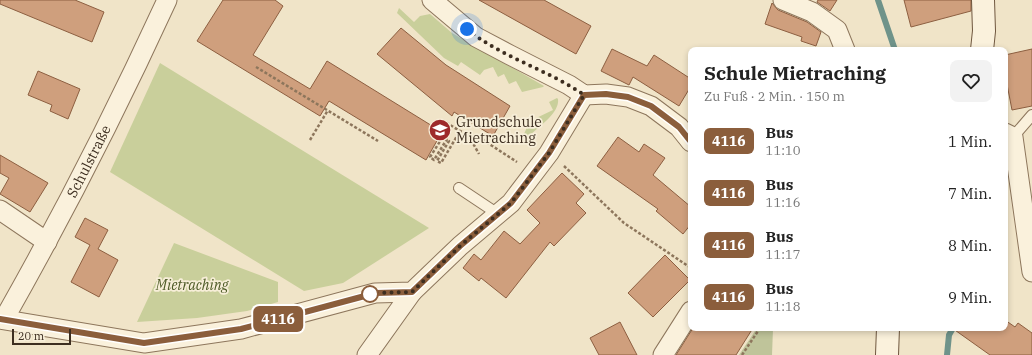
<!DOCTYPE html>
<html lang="de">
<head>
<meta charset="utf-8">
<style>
  :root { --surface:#fff; --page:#f2f2f2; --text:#222; --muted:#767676 }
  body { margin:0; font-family:"IBM Plex Serif",serif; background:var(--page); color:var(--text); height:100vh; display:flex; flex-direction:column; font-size:15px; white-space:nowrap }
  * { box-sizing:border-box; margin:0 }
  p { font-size:13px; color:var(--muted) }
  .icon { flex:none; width:22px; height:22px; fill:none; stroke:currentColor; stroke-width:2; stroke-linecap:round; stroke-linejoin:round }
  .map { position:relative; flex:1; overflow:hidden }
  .side { position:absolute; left:688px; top:47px; width:320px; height:284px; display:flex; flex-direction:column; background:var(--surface); border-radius:8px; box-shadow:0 2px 6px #0003 }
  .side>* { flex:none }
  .badge { padding:0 8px; border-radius:6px; font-size:14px; line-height:26px }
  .scale { position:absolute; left:12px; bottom:10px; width:59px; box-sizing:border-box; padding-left:4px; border:2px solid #3d2e20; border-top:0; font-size:11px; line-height:14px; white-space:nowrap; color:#3d2e20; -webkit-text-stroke:3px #f7eed8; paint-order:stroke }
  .you { position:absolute; width:20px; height:20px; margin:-10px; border:3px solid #fff; border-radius:50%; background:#1a73e8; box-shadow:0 0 0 6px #1a73e833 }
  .map>.badge { position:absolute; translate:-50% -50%; box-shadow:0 0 0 2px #fff }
  .round { display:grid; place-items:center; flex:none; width:42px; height:42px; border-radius:8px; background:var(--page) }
  .head { display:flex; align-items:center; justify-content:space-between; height:68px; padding:0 16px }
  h1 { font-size:19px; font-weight:700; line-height:30px }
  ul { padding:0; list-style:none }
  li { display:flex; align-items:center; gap:12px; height:52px; padding:0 16px }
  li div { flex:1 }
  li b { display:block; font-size:15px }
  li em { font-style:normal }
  li .badge { min-width:44px; font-weight:700; text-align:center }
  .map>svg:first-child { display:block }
</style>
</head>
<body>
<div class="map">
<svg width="1032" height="355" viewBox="0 0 1032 355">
  <rect width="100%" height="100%" fill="#f0e4c8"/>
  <g fill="#c9cf9b">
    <polygon points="399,8 414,22 420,16 430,14 452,33 544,86 543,87 522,92 516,81 509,84 504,74 498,77 493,67 484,70 480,75 461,62 458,66 444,58 397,13"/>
    <polygon points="160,63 429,228 343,283 304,291 110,172"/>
    <path d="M557,98L558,99C560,113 538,127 529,136L525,137L523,136L530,121L553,110L549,102Z"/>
    <polygon points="174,243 278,282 278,302 247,311 197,318 137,322"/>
  </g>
  <polygon fill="#bfc49a" points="757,328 773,329 772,355 739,355"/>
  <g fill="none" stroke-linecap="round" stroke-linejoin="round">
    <g stroke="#6f938a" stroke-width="6">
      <polyline points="878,0 895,50"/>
      <polyline points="947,355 949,335 953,328"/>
    </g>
  </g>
  <g fill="#cf9f7d" stroke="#8d5f41">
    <polygon points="0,0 75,0 104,12 92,42 0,4"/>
    <polygon points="223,0 275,0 283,6 253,55 310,89 327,61 442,132 426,160 329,101 320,116 197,41"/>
    <polygon points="479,0 544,0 591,26 576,54"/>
    <polygon points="818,0 837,0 830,11 817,2"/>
    <polygon points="904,0 971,0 971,11 911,27"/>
    <polygon points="772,3 778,10 807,22 821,32 816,46 801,41 802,37 765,24"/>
    <polygon points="401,28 446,65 510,106 493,136 454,112 452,116 377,54"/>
    <polygon points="612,49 647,66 654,55 691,79 691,86 679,106 633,77 629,85 601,71"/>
    <polygon points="1032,49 1032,106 1012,110 1005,74 1005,55"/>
    <polygon points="38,71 80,89 68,119 50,111 52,105 28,95"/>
    <polygon points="618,137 639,152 644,144 665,158 653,175 691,207 691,224 683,234 656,211 658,209 597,166"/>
    <polygon points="0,155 48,183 30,212 0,194 9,178 0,173"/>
    <polygon points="562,173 584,194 576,203 586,213 554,246 550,242 506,298 481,278 479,281 463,268 474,254 481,260 504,231 520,244 540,223 527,210"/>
    <polygon points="85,218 108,230 98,249 118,260 99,297 71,282 90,245 75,237"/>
    <polygon points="665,255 690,280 653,317 628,293"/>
    <polygon points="1005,320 1015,327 1018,323 1032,333 1032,355 990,355 952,328 1005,328"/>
    <polygon points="620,322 637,355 599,355 590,338"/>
    <polygon points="693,328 753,328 736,355 676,355"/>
  </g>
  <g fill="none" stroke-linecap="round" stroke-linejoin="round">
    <g stroke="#8d765c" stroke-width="12">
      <g id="service">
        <polyline points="1013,137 1032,115"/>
        <polyline points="459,188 498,214"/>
      </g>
    </g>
    <g stroke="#8d765c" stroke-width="21">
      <g id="minor">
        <polyline points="432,0 476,37 510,55 569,85 584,95 606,94 628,97 651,106 679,127 691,142"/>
        <polyline points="783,0 812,12 837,30 845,50"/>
        <polyline points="1005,133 1013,137 1032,272"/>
        <polyline points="0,210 47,242"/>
        <polyline points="0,319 144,343 241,329 375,293 412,292 460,246 511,203 549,153 584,95"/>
        <path id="s1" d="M4,319C63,215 117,109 167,0"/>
        <polyline points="367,355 412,292"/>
        <polyline points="663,355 691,311"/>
      </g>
    </g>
    <g stroke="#6f573f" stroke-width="24">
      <g id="secondary">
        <polyline points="982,50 984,31 983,0"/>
        <polyline points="887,355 888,328"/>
      </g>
    </g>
    <g stroke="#8d765c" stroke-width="2.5" stroke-dasharray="3 2" stroke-linecap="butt">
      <polyline points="256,67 378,141"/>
      <polyline points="441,120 445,126 446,132 430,157 434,160 447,139 449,141 437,161 441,163 460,131"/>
      <polyline points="442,120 460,131 480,138 517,162"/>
      <polyline points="470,135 470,138 479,154"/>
      <polyline points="310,140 328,110"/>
      <polyline points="564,166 624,223 691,268"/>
      <polyline points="742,355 760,328"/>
    </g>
    <use href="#service" stroke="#faf1dc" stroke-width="10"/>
    <use href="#minor" stroke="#faf1dc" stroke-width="19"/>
    <use href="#secondary" stroke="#faf1dc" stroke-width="22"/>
  </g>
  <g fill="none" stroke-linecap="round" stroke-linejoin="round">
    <g stroke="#fff" stroke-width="9">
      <polyline id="line" points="0,319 144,343 241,329 376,293 412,292 460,246 511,203 549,153 584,95 606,94 628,97 651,106 679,127 691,142"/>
    </g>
    <use href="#line" stroke="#8b5e3c" stroke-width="6"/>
    <path stroke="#3d2e20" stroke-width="4" stroke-dasharray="0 7.2" d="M370,294L376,293L412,292L460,246L511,203L549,153L584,95C547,69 502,58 467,29"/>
  </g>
  <defs>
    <g id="school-disc" transform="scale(1.15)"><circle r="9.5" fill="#9e2a2b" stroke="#f7eed8"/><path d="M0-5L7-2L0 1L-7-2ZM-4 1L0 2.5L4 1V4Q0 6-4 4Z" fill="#fff"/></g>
  </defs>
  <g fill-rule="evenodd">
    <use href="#school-disc" x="440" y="130"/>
  </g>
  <circle fill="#fff" stroke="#8b5e3c" stroke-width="2" cx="370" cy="294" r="8"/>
  <g text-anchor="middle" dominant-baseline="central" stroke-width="3.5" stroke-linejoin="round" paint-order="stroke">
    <g font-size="14" fill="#3d2e20" stroke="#f7eed8" text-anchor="start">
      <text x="456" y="122">Grundschule<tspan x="456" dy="16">Mietraching</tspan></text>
    </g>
    <g font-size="14" fill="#3d2e20" stroke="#f7eed8">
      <text stroke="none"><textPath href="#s1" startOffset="179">Schulstraße</textPath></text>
    </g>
    <g font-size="14" font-style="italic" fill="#4d5a26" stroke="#f7eed8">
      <text x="192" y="285">Mietraching</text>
    </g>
  </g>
</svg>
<div class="scale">20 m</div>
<div class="you" style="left:467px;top:29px"></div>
<b class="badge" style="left:278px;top:319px;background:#8b5e3c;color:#fff">4116</b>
<section class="side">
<div class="head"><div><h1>Schule Mietraching</h1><p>Zu Fuß · 2 Min. · 150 m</p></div><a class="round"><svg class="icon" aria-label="heart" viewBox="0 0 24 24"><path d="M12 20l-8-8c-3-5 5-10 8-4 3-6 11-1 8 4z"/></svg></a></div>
<ul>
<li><span class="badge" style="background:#8b5e3c;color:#fff">4116</span><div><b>Bus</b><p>11:10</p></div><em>1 Min.</em></li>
<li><span class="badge" style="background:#8b5e3c;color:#fff">4116</span><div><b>Bus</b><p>11:16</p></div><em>7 Min.</em></li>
<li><span class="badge" style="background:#8b5e3c;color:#fff">4116</span><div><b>Bus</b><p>11:17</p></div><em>8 Min.</em></li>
<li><span class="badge" style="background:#8b5e3c;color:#fff">4116</span><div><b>Bus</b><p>11:18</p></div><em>9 Min.</em></li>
</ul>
</section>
</div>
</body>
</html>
